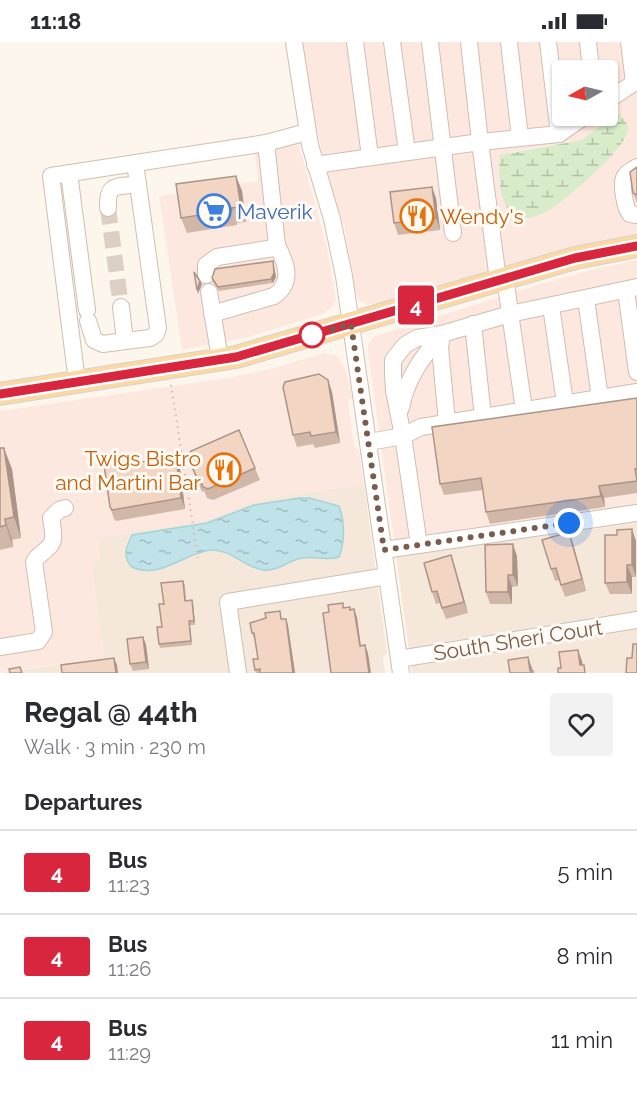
<!DOCTYPE html>
<html lang="en">
<head>
<meta charset="utf-8">
<style>
  :root { --surface:#fff; --page:#f2f2f3; --text:#2b2b33; --muted:#7c7c81; --line:#e1e1e2 }
  body { margin:0; font-family:Raleway,sans-serif; background:var(--page); color:var(--text); height:100vh; display:flex; flex-direction:column; font-size:22px; white-space:nowrap }
  * { box-sizing:border-box; margin:0 }
  p { font-size:20px; color:var(--muted) }
  .icon { flex:none; width:33px; height:33px; fill:none; stroke:currentColor; stroke-width:2; stroke-linecap:round; stroke-linejoin:round }
  .map { position:relative; height:631px; overflow:hidden }
  .panel { display:flex; flex-direction:column; background:var(--surface); flex:1 }
  .panel>* { flex:none }
  .badge { padding:0 12px; border-radius:4px; font-size:21px; line-height:39px }
  .needle { width:39px; rotate:262deg }
  .controls { position:absolute; left:552px; top:18px; display:grid; gap:12px }
  .controls a { display:grid; place-items:center; width:66px; height:66px; border-radius:6px; background:var(--surface); box-shadow:0 2px 4px #0004; font-size:30px }
  .you { position:absolute; width:30px; height:30px; margin:-15px; border:4px solid #fff; border-radius:50%; background:#1a73e8; box-shadow:0 0 0 9px #1a73e833 }
  .map>.badge { position:absolute; translate:-50% -50%; box-shadow:0 0 0 3px #fff }
  h2 { padding:0 24px; font-size:22px; line-height:54px }
  .round { display:grid; place-items:center; flex:none; width:63px; height:63px; border-radius:6px; background:var(--page) }
  .overview { display:flex; align-items:center; justify-content:space-between; height:102px; padding:0 24px }
  h1 { font-size:28px; font-weight:700; line-height:45px }
  ul { padding:0; list-style:none }
  li { display:flex; align-items:center; gap:18px; height:84px; padding:0 24px; border-top:2px solid var(--line) }
  li div { flex:1 }
  li b { display:block; font-size:22px }
  li em { font-style:normal }
  li .badge { min-width:66px; font-weight:700; text-align:center }
  .status { display:flex; justify-content:space-between; align-items:center; height:42px; padding:0 30px; background:var(--surface); direction:ltr }
  .status svg { height:16px; fill:currentColor }
  .map>svg:first-child { display:block }
</style>
</head>
<body>
<div class="status"><b>11:18</b><svg viewBox="0 0 49 12"><path d="M0 12V9h3v3zM5 12V6h3v6zM10 12V3h3v9zM15 12V0h3v12zM26 1h20v11H26zM47 4h2v5h-2z"/></svg></div>
<div class="map">
<svg width="637" height="631" viewBox="0 0 637 631">
  <defs>
    <pattern id="wetland-marsh" width="20" height="14" patternUnits="userSpaceOnUse" patternTransform="scale(1.5)"><rect width="20" height="14" fill="#d8ecc9"/><path d="M1 5h8M5 5V1M11 12h8M15 12V8" fill="none" stroke="#b4c2a5"/></pattern>
    <pattern id="water-ripples" width="26" height="14" patternUnits="userSpaceOnUse" patternTransform="scale(1.5)"><rect width="26" height="14" fill="#bfe3e8"/><path d="M2 4q2-2 4 0t4 0M15 11q2-2 4 0t4 0" fill="none" stroke="#a0bbbe"/></pattern>
  </defs>
  <rect width="100%" height="100%" fill="#fdf6ec"/>
  <g fill="#f5e8da">
    <polygon points="364,442 387,611 383,615 385,631 0,631 104,616 91,521 97,496 206,478 260,457"/>
    <polygon points="637,481 637,631 412,631 396,513"/>
  </g>
  <g fill="#fde8e0" fill-rule="evenodd">
    <path d="M301,0H637V192L548,212L382,262H367L360,259L356,253L353,242L344,183L330,144L319,97L306,41ZM562,28H608V74H562ZM619,72L627,82L578,147L534,175L510,110L582,98Z"/>
    <polygon points="295,88 327,206 336,258 331,266 323,272 245,296 182,308 159,154 258,139 254,104"/>
    <polygon points="637,218 637,481 396,513 368,309 368,303 373,295 537,243 599,226"/>
    <polygon points="324,311 337,314 345,326 352,355 348,361 354,404 359,409 364,442 260,457 206,478 98,496 100,519 91,521 104,616 0,630 0,369 229,336 274,326"/>
  </g>
  <path fill="url(#wetland-marsh)" d="M615,72H619C623,77 629,82 628,88C625,102 603,123 593,132C581,144 549,172 533,175C498,183 498,136 500,113L582,98Z"/>
  <path fill="url(#water-ripples)" stroke="#a5d3da" stroke-width="1.5" d="M299,456H310L339,464C345,480 345,499 339,515C327,519 315,514 302,516C288,518 278,530 263,528C244,525 231,507 211,508C184,511 160,538 132,525C122,514 126,506 132,493L207,481L254,463Z"/>
  <g fill="none" stroke-linecap="round" stroke-linejoin="round">
    <polyline stroke="#dcd0c4" stroke-width="16" stroke-dasharray="16 8" stroke-linecap="butt" points="108,166 121,265"/>
    <g stroke="#d1beb0" stroke-width="18">
      <g id="minor">
        <polyline points="294,0 310,103 332,177 344,234 401,631"/>
        <polyline points="355,0 370,115"/>
        <polyline points="392,0 407,110"/>
        <polyline points="430,0 453,191"/>
        <polyline points="469,0 480,100 559,92 585,74"/>
        <polyline points="509,0 520,96"/>
        <polyline points="548,0 559,92"/>
        <polyline points="588,0 591,28"/>
        <polyline points="608,58 634,41 629,0"/>
        <polyline points="315,123 480,100 498,238"/>
        <path d="M637,125C633,128 627,130 625,134C620,140 625,166 630,172L637,173"/>
        <polyline points="69,131 87,268"/>
        <path d="M108,166C107,140 116,146 138,142"/>
        <polyline points="206,233 206,223 217,215 274,206 277,203 266,101 307,90"/>
        <polyline points="505,236 524,368"/>
        <polyline points="626,248 637,330"/>
        <polyline points="209,250 220,317"/>
        <polyline points="586,257 600,356"/>
        <polyline points="551,264 565,361"/>
        <path d="M212,272L274,254C294,240 286,221 277,203"/>
        <polyline points="88,279 94,298 103,302 125,299 121,265"/>
        <polyline points="473,282 483,375"/>
        <polyline points="442,292 440,306 447,380"/>
        <polyline points="125,299 150,296 156,292 158,286 135,121"/>
        <polyline points="77,340 51,134 266,101"/>
        <path d="M401,366C406,337 423,314 442,292"/>
        <polyline points="369,400 403,394 394,349 393,332 393,318 405,303 417,296 442,292 510,272 637,245"/>
        <polyline points="419,503 403,394 421,385 637,350"/>
        <polyline points="384,508 637,471"/>
        <path d="M0,605L38,599L44,590L34,520C38,511 52,507 53,497C54,490 52,483 51,476L59,468L65,466"/>
        <polyline points="399,617 637,578"/>
        <polyline points="238,631 228,560 387,534"/>
      </g>
    </g>
    <g stroke="#dad1cd" stroke-width="24">
      <polyline id="major" points="0,352 236,315 575,216 637,204"/>
    </g>
    <polyline stroke="#d9b8a5" stroke-width="2" stroke-dasharray="1.5 4.5" stroke-linecap="butt" points="171,343 198,516"/>
    <use href="#minor" stroke="#fff" stroke-width="16"/>
    <use href="#major" stroke="#fbd9a5" stroke-width="22"/>
  </g>
  <g fill="#d1b7a8">
    <polygon points="637,125 637,161 633,151"/>
    <polygon points="236,134 242,149 246,180 237,181 237,183 187,191 181,176"/>
    <polygon points="436,156 440,188 398,193 394,181"/>
    <polygon points="273,219 276,235 273,241 219,249 213,240 212,236"/>
    <polygon points="328,338 332,350 340,401 315,406 313,402 297,405 293,393"/>
    <polygon points="637,356 637,451 604,456 605,465 490,482 486,470 483,448 444,453 440,442"/>
    <polygon points="0,406 12,427 21,496 12,498 13,505 0,508"/>
    <polygon points="187,414 255,426 260,438 213,458 207,456 204,449 202,450"/>
    <polygon points="120,423 180,426 185,467 116,479 114,477 110,465"/>
    <polygon points="636,499 636,535 632,535 632,552 610,552 605,541"/>
    <polygon points="573,502 586,549 565,555 559,538 555,539 551,527"/>
    <polygon points="451,513 468,571 446,577 440,561 436,562 432,550"/>
    <polygon points="517,514 518,544 512,545 512,562 490,562 486,550"/>
    <polygon points="183,539 185,543 186,559 192,558 193,562 195,583 190,583 192,603 160,606 159,602 162,585 164,562"/>
    <polygon points="283,577 286,577 288,584 295,631 256,631 255,628 258,617 255,599 252,591"/>
    <polygon points="143,595 146,603 149,627 133,629 130,622"/>
  </g>
  <g fill="#aa9588">
    <polygon points="236,134 242,149 246,180 241,165"/>
    <polygon points="432,145 436,156 440,188 436,176"/>
    <polygon points="273,219 276,235 273,241 271,237"/>
    <polygon points="200,239 202,242 198,252 197,248"/>
    <polygon points="328,338 332,350 340,401 336,390"/>
    <polygon points="4,406 12,427 21,496 14,475"/>
    <polygon points="176,415 180,426 185,467 181,456"/>
    <polygon points="599,444 604,456 605,465 601,454"/>
    <polygon points="5,477 12,498 13,505 6,483"/>
    <polygon points="632,487 636,499 636,535 632,523"/>
    <polygon points="569,490 573,502 586,549 582,537"/>
    <polygon points="513,502 517,514 518,544 513,533"/>
    <polygon points="451,513 455,525 468,571 464,560"/>
    <polygon points="627,523 632,535 632,552 627,540"/>
    <polygon points="508,533 512,545 512,562 508,550"/>
    <polygon points="192,558 193,562 195,583 194,579"/>
    <polygon points="354,567 357,575 362,612 360,604"/>
    <polygon points="286,577 288,584 295,631 293,631"/>
    <polygon points="143,595 146,603 149,627 146,620"/>
    <polygon points="365,603 368,611 371,631 369,631"/>
    <polygon points="578,608 582,619 584,631 580,623"/>
    <polygon points="528,615 532,626 533,631 531,631"/>
    <polygon points="114,616 117,623 118,631 116,631"/>
  </g>
  <g fill="#f3d5c3" stroke="#aa9588" stroke-width="1.5">
    <polygon points="637,125 637,153 633,151 630,130"/>
    <polygon points="236,134 241,165 231,166 232,168 181,176 176,142"/>
    <polygon points="432,145 436,176 394,181 390,150"/>
    <polygon points="273,219 274,231 271,237 218,245 212,236 215,227"/>
    <polygon points="194,230 200,239 197,248"/>
    <polygon points="319,332 328,338 336,390 311,394 310,390 293,393 283,345 285,340"/>
    <polygon points="637,356 637,427 635,427 637,439 599,444 601,454 486,470 481,436 440,442 432,385"/>
    <polygon points="239,388 255,426 208,447 203,445 200,437 198,438 187,414 191,409"/>
    <polygon points="0,406 4,406 14,475 5,477 6,483 0,485"/>
    <polygon points="176,415 181,456 112,468 110,465 104,423 120,420 120,423"/>
    <polygon points="632,487 632,523 627,523 627,540 605,541 605,493 617,493 617,488"/>
    <polygon points="569,490 582,537 561,543 556,526 551,527 542,498"/>
    <polygon points="513,502 513,533 508,533 508,550 486,550 485,503"/>
    <polygon points="451,513 464,560 442,566 437,549 432,550 424,521"/>
    <polygon points="183,539 185,559 192,558 194,579 189,579 191,599 159,602 157,585 162,585 159,562 164,562 161,541"/>
    <polygon points="343,561 343,566 350,565 350,568 354,567 360,604 365,603 369,631 331,631 323,571 329,570 328,563"/>
    <polygon points="280,569 281,577 286,577 293,631 260,631 260,627 255,628 253,617 258,617 254,591 252,591 250,581 266,576 265,571"/>
    <polygon points="143,595 146,620 130,622 127,597"/>
    <polygon points="633,602 637,602 637,631 626,631 627,616 632,616"/>
    <polygon points="578,608 580,623 584,623 585,631 558,631 558,626 561,626 559,610"/>
    <polygon points="528,615 530,629 533,629 533,631 510,631 508,618"/>
    <polygon points="114,616 116,631 62,631 61,623"/>
    <polygon points="20,625 22,631 10,631 9,627"/>
  </g>
  <g fill="none" stroke-linecap="round" stroke-linejoin="round">
    <g stroke="#fff" stroke-width="14">
      <polyline id="line" points="0,352 236,315 575,216 637,204"/>
    </g>
    <use href="#line" stroke="#d7263d" stroke-width="9"/>
    <polyline stroke="#7a5c4d" stroke-width="6" stroke-dasharray="0 10.8" points="312,293 351,282 384,508 569,481"/>
  </g>
  <defs>
    <g id="supermarket-ring" transform="scale(1.725)"><circle r="9.5" fill="#fffaf3" stroke="#3f7fe0" stroke-width="1.5"/><path d="M-6-5.5h2.5l.6 2H6L4.5 2H-2.5L-4.4-4H-6ZM-1.5 3.2a1.3 1.3 0 1 0 .1 0ZM3 3.2a1.3 1.3 0 1 0 .1 0Z" fill="#3f7fe0"/></g>
    <g id="restaurant-ring" transform="scale(1.725)"><circle r="9.5" fill="#fffaf3" stroke="#e8710a" stroke-width="1.5"/><path d="M-5-6h1v4h1v-4h1v4h1v-4h1v5L-1.5 .5V6h-2V.5L-5-1ZM5-6V6H3V1.5H1.5Q1.5-4 5-6Z" fill="#e8710a"/></g>
  </defs>
  <g fill-rule="evenodd">
    <use href="#supermarket-ring" x="214" y="169"/>
    <use href="#restaurant-ring" x="417" y="174"/>
    <use href="#restaurant-ring" x="224" y="428"/>
  </g>
  <circle fill="#fff" stroke="#d7263d" stroke-width="3" cx="312" cy="293" r="12"/>
  <g text-anchor="middle" dominant-baseline="central" stroke-width="6" stroke-linejoin="round" paint-order="stroke">
    <g font-size="21" fill="#366cbe" stroke="#fffaf3" text-anchor="start">
      <text x="237" y="169">Maverik</text>
    </g>
    <g font-size="21" fill="#c56008" stroke="#fffaf3" text-anchor="start">
      <text x="440" y="174">Wendy's</text>
      <text x="201" y="416" text-anchor="end">Twigs Bistro<tspan x="201" dy="24">and Martini Bar</tspan></text>
    </g>
    <g font-size="21" fill="#7a5c4d" stroke="#fffaf3">
      <text transform="translate(518 598) rotate(-9)">South Sheri Court</text>
    </g>
  </g>
</svg>
<div class="controls">
<a><svg class="needle" viewBox="-14 -14 28 28"><path d="M0-13l5 13h-10z" fill="#e53935"/><path d="M0 13l5-13h-10z" fill="#7c7c81"/></svg></a>
</div>
<div class="you" style="left:569px;top:481px"></div>
<b class="badge" style="left:416px;top:263px;background:#d7263d;color:#fff">4</b>
</div>
<section class="panel">
<div class="overview"><div><h1>Regal @ 44th</h1><p>Walk · 3 min · 230 m</p></div><a class="round"><svg class="icon" aria-label="heart" viewBox="0 0 24 24"><path d="M12 20l-8-8c-3-5 5-10 8-4 3-6 11-1 8 4z"/></svg></a></div>
<h2>Departures</h2>
<ul>
<li><span class="badge" style="background:#d7263d;color:#fff">4</span><div><b>Bus</b><p>11:23</p></div><em>5 min</em></li>
<li><span class="badge" style="background:#d7263d;color:#fff">4</span><div><b>Bus</b><p>11:26</p></div><em>8 min</em></li>
<li><span class="badge" style="background:#d7263d;color:#fff">4</span><div><b>Bus</b><p>11:29</p></div><em>11 min</em></li>
</ul>
</section>
</body>
</html>
